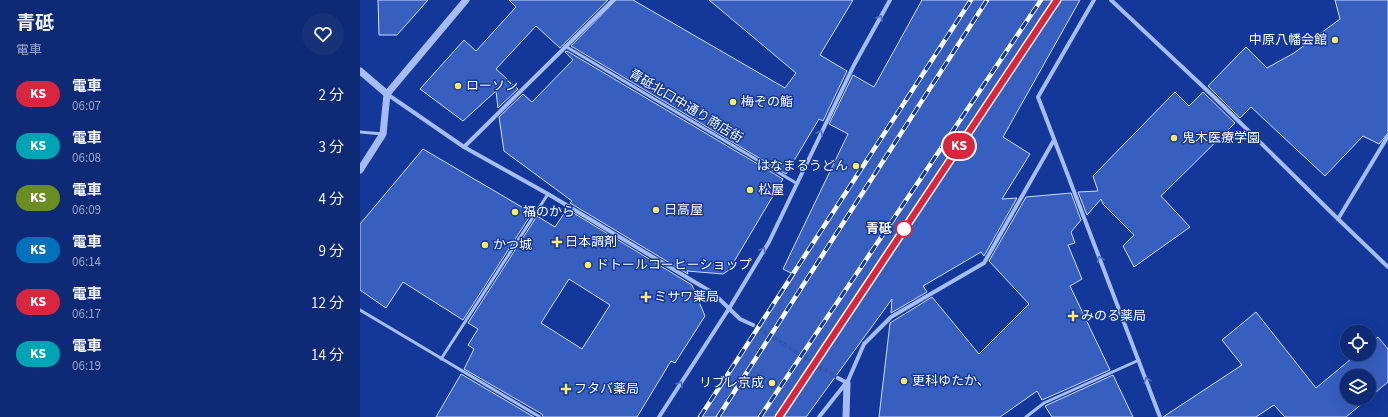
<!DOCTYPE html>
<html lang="ja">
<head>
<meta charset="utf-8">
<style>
  :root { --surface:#0e2a74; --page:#173279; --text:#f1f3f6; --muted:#9ba7c5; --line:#2e4686 }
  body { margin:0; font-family:"Source Sans 3","Noto Sans JP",sans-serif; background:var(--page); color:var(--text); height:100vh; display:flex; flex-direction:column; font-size:15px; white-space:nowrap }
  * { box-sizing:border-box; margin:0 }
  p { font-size:13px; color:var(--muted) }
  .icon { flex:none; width:22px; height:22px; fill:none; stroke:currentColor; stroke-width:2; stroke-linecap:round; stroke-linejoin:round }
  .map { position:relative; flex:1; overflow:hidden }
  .panel { display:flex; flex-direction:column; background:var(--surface); width:360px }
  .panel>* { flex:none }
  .badge { padding:0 8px; border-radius:13px; font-size:14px; line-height:26px }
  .fabs { position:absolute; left:980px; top:325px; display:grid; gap:8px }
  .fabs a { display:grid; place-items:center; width:36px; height:36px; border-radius:50%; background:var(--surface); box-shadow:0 4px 16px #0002,0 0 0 1px var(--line); font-size:20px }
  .map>.badge { position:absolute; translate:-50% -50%; box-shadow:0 0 0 2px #fff }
  .round { display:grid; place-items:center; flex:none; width:42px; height:42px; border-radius:21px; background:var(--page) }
  .summary { display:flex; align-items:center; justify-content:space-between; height:68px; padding:0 16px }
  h1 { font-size:19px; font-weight:700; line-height:30px }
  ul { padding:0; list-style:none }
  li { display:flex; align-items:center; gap:12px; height:52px; padding:0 16px }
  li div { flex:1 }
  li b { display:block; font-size:15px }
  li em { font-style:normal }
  li .badge { min-width:44px; font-weight:700; text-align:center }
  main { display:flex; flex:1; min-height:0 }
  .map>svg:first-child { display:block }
</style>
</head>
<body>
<main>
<section class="panel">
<div class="summary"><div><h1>青砥</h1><p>電車</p></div><a class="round"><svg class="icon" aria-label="heart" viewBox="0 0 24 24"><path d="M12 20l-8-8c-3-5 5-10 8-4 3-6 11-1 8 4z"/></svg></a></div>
<ul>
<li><span class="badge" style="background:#d7263d;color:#fff">KS</span><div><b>電車</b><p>06:07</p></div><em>2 分</em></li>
<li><span class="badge" style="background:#00a3b4;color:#fff">KS</span><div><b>電車</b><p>06:08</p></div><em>3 分</em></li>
<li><span class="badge" style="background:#6b8e23;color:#fff">KS</span><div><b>電車</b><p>06:09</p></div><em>4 分</em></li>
<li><span class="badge" style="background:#0072bc;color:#fff">KS</span><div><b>電車</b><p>06:14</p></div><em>9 分</em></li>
<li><span class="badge" style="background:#d7263d;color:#fff">KS</span><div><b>電車</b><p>06:17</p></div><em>12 分</em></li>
<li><span class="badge" style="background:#00a3b4;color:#fff">KS</span><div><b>電車</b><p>06:19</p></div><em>14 分</em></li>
</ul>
</section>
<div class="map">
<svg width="1028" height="417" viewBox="0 0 1028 417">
  <rect width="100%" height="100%" fill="#13389a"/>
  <g fill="#375fc0" stroke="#cedcfd" fill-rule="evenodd">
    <polygon points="18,0 68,0 37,35 19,35"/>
    <polygon points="149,0 248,0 200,48 176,26 136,69 158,89 138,108 136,91 103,121 60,89 104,40 116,51 156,7"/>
    <polygon points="256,0 273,0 425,88 436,73 349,0 493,0 460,55 487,71 463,121 459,119 426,174 211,46"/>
    <polygon points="562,0 720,0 643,137 670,154 642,199 657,198 624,256 621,252 563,286 567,292 531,313 532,299 446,417 339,417 435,275 423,269 488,134 469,124 493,75 514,87"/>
    <polygon points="975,0 1028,0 1028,133 1019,144 1003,136 965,176 891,107 880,118 848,86 886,47 907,68 934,53 980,19"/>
    <polygon points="207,51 423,179 369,270 363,274 327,271 328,274 210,203 212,201 144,151 139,117 163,94 172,102 213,60 205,52"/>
    <polygon points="815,92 829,106 843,92 875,123 801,196 830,227 774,267 763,246 774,235 743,204 741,199 727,215 718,192 738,191 733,176"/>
    <polygon points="63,149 172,213 103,320 43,282 26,308 0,290 0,224"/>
    <polygon points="711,193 721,220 711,232 715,243 708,245 722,279 710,286 750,370 682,400 677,391 640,417 519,417 530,323 572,297 619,354 669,304 629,261 666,197"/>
    <path d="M207,209L332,285L345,316L315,363L311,361L277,417H183L182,414L104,369L114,349L108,345L118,329L108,323L177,216L195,227ZM209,279L250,305L222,349L181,323Z"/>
    <path d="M896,312L956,388L997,354H1009V344L1018,337L1028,349V382L986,417H925L914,405L896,417H803L882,365L862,340ZM987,376H1009V398H987Z"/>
    <polygon points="101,374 174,417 76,417"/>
    <polygon points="753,375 773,417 692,417 685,406"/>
  </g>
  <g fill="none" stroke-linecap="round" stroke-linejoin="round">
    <polyline stroke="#3656a9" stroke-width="4" stroke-dasharray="4 2" stroke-linecap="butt" points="393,325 478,378"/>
    <g stroke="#a6bdf3" stroke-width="3">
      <polyline points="205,46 436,183"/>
      <polyline points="0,132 23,134"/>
      <polyline points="0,310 180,417"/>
      <polyline points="81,359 188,194"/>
      <polyline points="666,417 684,403 779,360"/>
    </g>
    <g stroke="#a6bdf3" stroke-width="4">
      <polyline points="734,0 678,97 800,417"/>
      <polyline points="751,0 853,96 978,219"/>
      <polyline points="27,94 104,147 188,194 353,293 380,319 393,325"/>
      <polyline points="1028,136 978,219 1028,267"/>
      <polyline points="104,147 253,0"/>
      <polyline points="478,378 487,383 504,344 531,317 624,263 694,140"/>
      <polyline points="299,417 370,307 409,242 494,65 530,0"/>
      <polyline points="459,417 486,383"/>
    </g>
    <g stroke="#a6bdf3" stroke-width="7">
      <polyline points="0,71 27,94"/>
      <polyline points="0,170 23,134 27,94 106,0"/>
      <polyline points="486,417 487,383"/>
    </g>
    <g stroke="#fff" stroke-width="4.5">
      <g id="rail">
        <polyline points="340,417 611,0"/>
        <polyline points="358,417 627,0"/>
        <polyline points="400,417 681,0"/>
        <polyline points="419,417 697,0"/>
      </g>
    </g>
    <use href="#rail" stroke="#13389a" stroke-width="3" stroke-dasharray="9" stroke-linecap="butt"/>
  </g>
  <defs><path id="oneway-chevron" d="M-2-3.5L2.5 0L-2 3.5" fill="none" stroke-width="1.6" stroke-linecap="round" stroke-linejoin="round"/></defs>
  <g stroke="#4e6dbe">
    <use href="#oneway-chevron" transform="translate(520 18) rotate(-61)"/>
    <use href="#oneway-chevron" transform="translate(460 133) rotate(-64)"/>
    <use href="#oneway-chevron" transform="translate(403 250) rotate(-59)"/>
    <use href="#oneway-chevron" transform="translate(740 259) rotate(-111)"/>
    <use href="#oneway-chevron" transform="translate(787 380) rotate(-110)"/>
    <use href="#oneway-chevron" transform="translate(320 384) rotate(-57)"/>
  </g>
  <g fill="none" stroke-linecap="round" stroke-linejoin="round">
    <g stroke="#fff" stroke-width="9">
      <polyline id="line" points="419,417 697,0"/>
    </g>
    <use href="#line" stroke="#d7263d" stroke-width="6"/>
  </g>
  <g fill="#ffeb68" stroke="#13389a" stroke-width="1.5">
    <circle cx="975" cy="40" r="4"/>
    <circle cx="98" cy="86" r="4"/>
    <circle cx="373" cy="102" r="4"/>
    <circle cx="814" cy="138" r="4"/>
    <circle cx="496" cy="166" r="4"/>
    <circle cx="390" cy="190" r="4"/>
    <circle cx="296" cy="210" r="4"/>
    <circle cx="155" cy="212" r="4"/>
    <path d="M195 236h4v4h4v4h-4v4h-4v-4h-4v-4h4z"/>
    <circle cx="125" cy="245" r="4"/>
    <circle cx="228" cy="265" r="4"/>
    <path d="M284 291h4v4h4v4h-4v4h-4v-4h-4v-4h4z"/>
    <path d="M711 310h4v4h4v4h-4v4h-4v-4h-4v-4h4z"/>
    <circle cx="544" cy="381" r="4"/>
    <circle cx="412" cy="383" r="4"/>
    <path d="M204 383h4v4h4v4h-4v4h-4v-4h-4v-4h4z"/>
  </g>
  <circle fill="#fff" stroke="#d7263d" stroke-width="2" cx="544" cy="229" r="8"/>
  <g text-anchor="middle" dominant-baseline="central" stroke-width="3" stroke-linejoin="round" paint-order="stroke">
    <g font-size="13" fill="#fff" stroke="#13389a" text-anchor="start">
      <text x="967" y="40" text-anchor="end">中原八幡会館</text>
      <text x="106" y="86">ローソン</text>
      <text x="381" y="102">梅ぞの鮨</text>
      <text x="822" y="138">鬼木医療学園</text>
      <text x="488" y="166" text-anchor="end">はなまるうどん</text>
      <text x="398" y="190">松屋</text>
      <text x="304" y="210">日高屋</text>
      <text x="163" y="212">福のから</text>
      <text x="205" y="242">日本調剤</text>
      <text x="133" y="245">かつ城</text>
      <text x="236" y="265">ドトールコーヒーショップ</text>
      <text x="294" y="297">ミサワ薬局</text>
      <text x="721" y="316">みのる薬局</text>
      <text x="552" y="381">更科ゆたか、</text>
      <text x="404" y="383" text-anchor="end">リブレ京成</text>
      <text x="214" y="389">フタバ薬局</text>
    </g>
    <g font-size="13" fill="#fff" stroke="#13389a">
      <text transform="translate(326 106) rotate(31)">青砥北口中通り商店街</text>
    </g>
    <g font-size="13" font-weight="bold" fill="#fff" stroke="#13389a" text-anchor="end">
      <text x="532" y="229">青砥</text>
    </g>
  </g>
</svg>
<div class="fabs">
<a><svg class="icon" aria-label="locate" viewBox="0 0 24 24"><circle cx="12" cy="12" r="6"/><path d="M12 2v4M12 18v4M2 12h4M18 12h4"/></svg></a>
<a><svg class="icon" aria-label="layers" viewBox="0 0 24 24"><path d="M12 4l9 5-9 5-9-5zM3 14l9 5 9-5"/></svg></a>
</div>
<b class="badge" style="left:599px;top:146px;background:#d7263d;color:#fff">KS</b>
</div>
</main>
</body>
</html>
